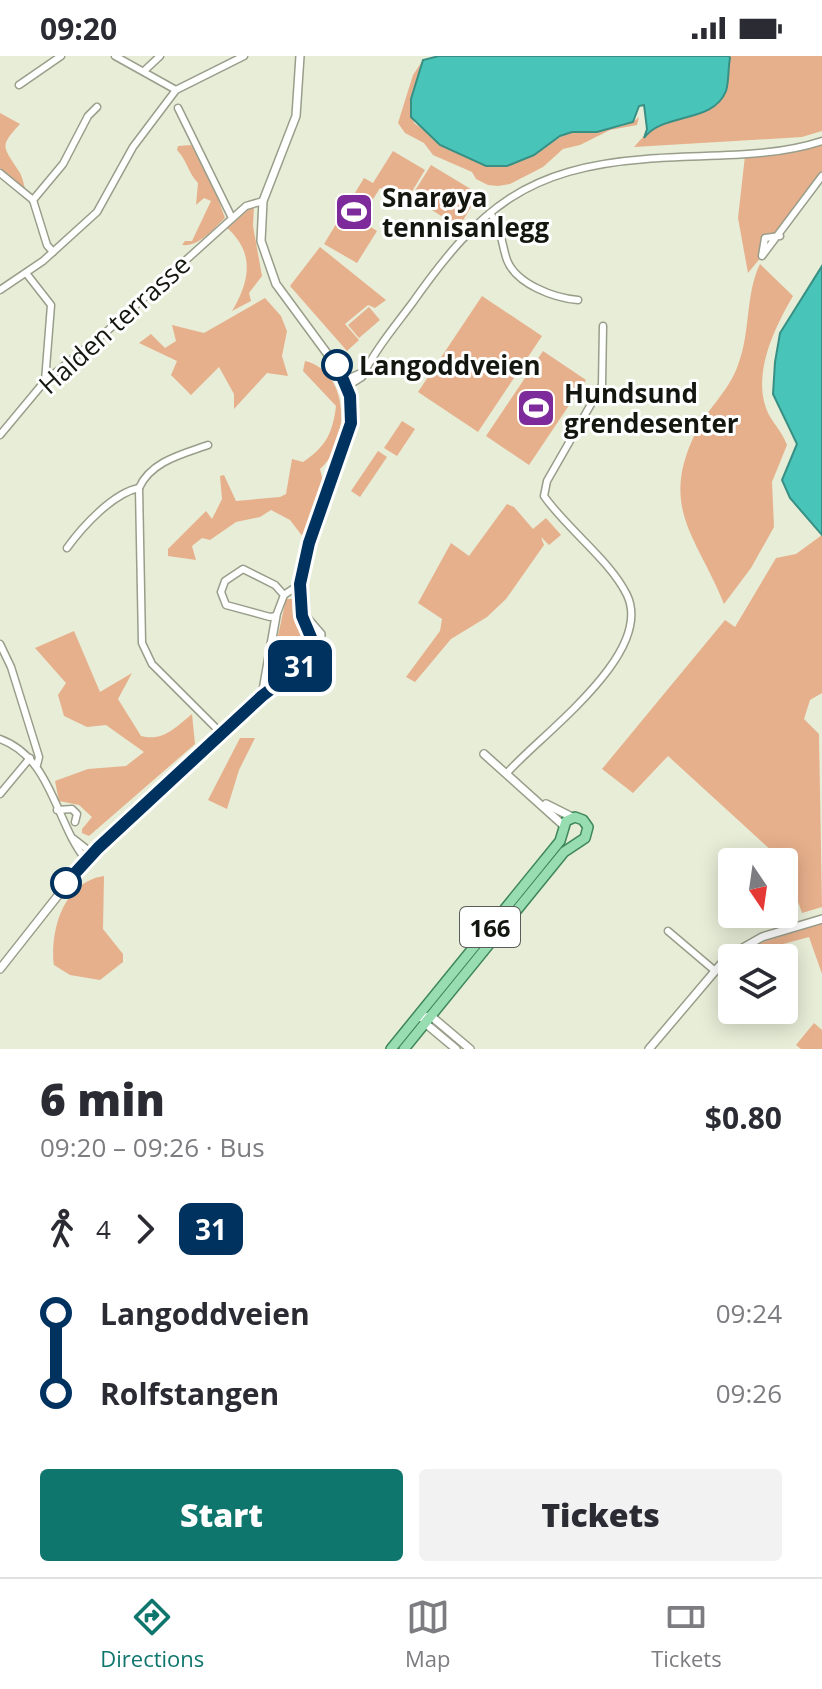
<!DOCTYPE html>
<html lang="en">
<head>
<meta charset="utf-8">
<style>
  :root { --surface:#fff; --page:#f2f2f3; --text:#2b2b33; --muted:#7c7c81; --line:#e1e1e2; --accent:#0f766e }
  body { margin:0; font-family:"Open Sans",sans-serif; background:var(--page); color:var(--text); height:100vh; display:flex; flex-direction:column; font-size:30px; white-space:nowrap }
  * { box-sizing:border-box; margin:0 }
  p { font-size:26px; color:var(--muted) }
  .icon { flex:none; width:44px; height:44px; fill:none; stroke:currentColor; stroke-width:2; stroke-linecap:round; stroke-linejoin:round }
  .map { position:relative; height:993px; overflow:hidden }
  .details { display:flex; flex-direction:column; background:var(--surface); flex:1 }
  .details>* { flex:none }
  .badge { padding:0 16px; border-radius:12px; font-size:28px; line-height:52px }
  .needle { width:52px; rotate:167deg }
  .buttons { position:absolute; left:718px; top:792px; display:grid; gap:16px }
  .buttons a { display:grid; place-items:center; width:80px; height:80px; border-radius:8px; background:var(--surface); box-shadow:0 4px 20px #0003; font-size:40px }
  .map>.badge { position:absolute; translate:-50% -50%; box-shadow:0 0 0 4px #fff }
  .legs { display:flex; align-items:center; gap:12px; height:88px; padding:0 40px; font-size:26px }
  .legs p { margin-inline-start:auto }
  .headline { display:flex; align-items:center; justify-content:space-between; height:136px; padding:0 40px }
  h1 { font-size:44px; font-weight:800; line-height:60px }
  .cta { display:flex; gap:16px; margin-top:auto; padding:16px 40px }
  .cta a { flex:1; height:92px; border-radius:8px; background:var(--accent); color:#fff; font-size:32px; font-weight:800; line-height:92px; text-align:center }
  .cta a+a { background:var(--page); color:var(--text) }
  ul { padding:0 40px; list-style:none }
  li { display:flex; align-items:center; gap:28px; height:80px; font-size:30px }
  li i { display:grid; place-items:center; width:12px; height:100%; margin:0 10px; background:currentColor }
  li i::after { content:''; width:20px; height:20px; margin:-10px; border:6px solid; border-radius:50%; background:var(--surface) }
  li p { margin-inline-start:auto }
  li:first-child i { background:linear-gradient(#0000 50%,currentColor 0) }
  li:last-child i { background:linear-gradient(currentColor 50%,#0000 0) }
  .status { display:flex; justify-content:space-between; align-items:center; height:56px; padding:0 40px; background:var(--surface); direction:ltr }
  .status svg { height:22px; fill:currentColor }
  .tabs { display:flex; justify-content:space-around; align-items:center; height:112px; border-top:2px solid var(--line); background:var(--surface); font-size:22px; color:var(--muted) }
  .tabs a { display:grid; justify-items:center; gap:4px }
  .tabs .active { color:var(--accent) }
  .map>svg:first-child { display:block }
</style>
</head>
<body>
<div class="status"><b>09:20</b><svg viewBox="0 0 49 12"><path d="M0 12V9h3v3zM5 12V6h3v6zM10 12V3h3v9zM15 12V0h3v12zM26 1h20v11H26zM47 4h2v5h-2z"/></svg></div>
<div class="map">
<svg width="822" height="993" viewBox="0 0 822 993">
  <rect width="100%" height="100%" fill="#e7edd7"/>
  <g fill="#e7b08c">
    <polygon points="729,0 822,0 822,75 802,81 634,91 651,72 725,37"/>
    <path d="M423,4L411,43L414,67C455,95 482,124 533,100C548,92 559,78 575,76C594,74 624,75 639,61L637,69L610,74L580,89L563,93L543,111L510,128L498,130L488,129L476,123L472,116L433,99L424,87L405,77L398,67L413,19Z"/>
    <path d="M0,57L20,68C0,90 2,89 18,114C23,120 24,131 27,139L0,112Z"/>
    <path d="M191,89L211,123L225,162C213,173 199,191 182,189L185,185H192L211,145L204,142L196,149L198,127C188,117 187,104 177,94L178,90Z"/>
    <polygon points="822,89 822,120 780,180 765,182 762,200 748,217 738,162 745,100"/>
    <polygon points="393,95 425,114 405,147 380,132 360,164 377,175 357,207 324,188 364,122 373,127"/>
    <polygon points="431,109 479,138 459,171 411,141"/>
    <path d="M254,149L253,170L262,220L249,237L251,245L232,255C249,227 256,197 227,172Z"/>
    <polygon points="320,191 386,244 375,252 368,249 345,268 359,284 347,295 290,230"/>
    <path d="M760,208L793,240C775,271 753,316 766,352C771,366 781,373 787,389L772,426L774,471L751,512L724,548C698,482 658,452 696,376C708,352 729,335 738,309C751,275 745,239 760,208Z"/>
    <polygon points="482,240 542,280 478,376 418,336"/>
    <polygon points="265,242 281,260 287,275 282,300 288,320 267,317 234,353 234,338 219,311 191,339 171,319 177,305 139,287 151,278 165,292 176,285 172,269 204,277"/>
    <polygon points="369,251 380,264 359,282 348,269"/>
    <polygon points="543,295 586,324 529,409 486,380"/>
    <path d="M305,305C351,316 350,387 320,413L323,425L303,481L290,464L271,454L260,461L236,466L210,484L202,482L192,490L196,504L168,500V493L206,455L212,463L222,443L220,420L224,419L236,445L280,441L286,438L292,403L303,406C326,391 333,376 336,350L303,315Z"/>
    <polygon points="402,365 415,373 397,400 384,392"/>
    <polygon points="378,395 387,401 360,441 351,435"/>
    <polygon points="507,448 514,451 533,473 546,462 561,479 549,489 541,481 544,489 506,543 487,561 451,583 415,626 406,621 440,575 442,563 418,547 451,487 469,500"/>
    <polygon points="822,479 822,637 810,644 804,663 819,678 822,851 802,857 784,806 668,700 633,737 602,713 725,564 735,571 776,502 796,498"/>
    <path d="M286,543H293C287,593 335,572 274,628L270,623L271,612Z"/>
    <path d="M74,575L100,636L132,617L118,643L141,680C163,686 176,671 192,658L195,688L89,780L82,777V773L92,761L79,749L59,745L55,725L88,713L126,710L144,696L106,669L87,671L64,660L58,639L66,627L35,592Z"/>
    <polygon points="240,682 255,682 239,714 227,753 208,744"/>
    <path d="M104,820L103,873L123,898V906L100,924L70,919L54,909C50,875 63,826 104,820Z"/>
    <polygon points="822,867 822,918 809,881 732,902 763,886"/>
    <polygon points="814,967 822,974 822,993 801,993 796,989"/>
  </g>
  <g fill="#48c4b8" stroke="#389085" stroke-width="2">
    <path d="M439,0H729L730,2C728,12 729,26 726,35C713,68 663,56 644,82L647,73L644,49L639,50L633,66L597,76H572L560,80L534,99L507,110H486L440,89L411,61V43L423,4Z"/>
    <polygon points="822,210 822,479 790,442 782,424 797,388 773,338 775,306 780,277"/>
  </g>
  <g fill="none" stroke-linecap="round" stroke-linejoin="round">
    <g stroke="#989e8a" stroke-width="9">
      <g id="minor">
        <polyline points="115,0 176,34"/>
        <polyline points="144,15 160,0"/>
        <polyline points="19,29 61,0"/>
        <polyline points="178,52 232,162"/>
        <polyline points="0,117 33,144"/>
        <path d="M490,157C502,172 501,187 507,204C516,228 554,242 578,244"/>
        <polyline points="780,180 765,182 762,200 822,120"/>
        <polyline points="53,196 47,189 33,144 63,108 88,60 97,51"/>
        <polyline points="26,217 51,249 45,325"/>
        <polyline points="0,234 43,205 97,156 133,91 176,34 244,0"/>
        <polyline points="345,324 365,315"/>
        <path d="M348,330L362,321C374,295 396,269 413,246C480,151 527,112 646,103C704,98 767,103 822,85"/>
        <polyline points="0,379 45,325 105,277 246,150 263,145"/>
        <path d="M208,389C183,398 151,405 139,432L142,587L152,608L223,679"/>
        <path d="M67,492C82,471 113,437 139,432"/>
        <polyline points="284,539 276,560 270,561 226,549 221,536 225,525 243,513 275,529 284,539 300,528"/>
        <polyline points="0,588 11,611 39,701 37,709"/>
        <path d="M0,683C52,702 55,766 86,804"/>
        <path d="M507,717C540,679 655,598 627,539C610,504 567,473 544,440L547,425L602,329L603,270"/>
        <polyline points="0,738 30,702"/>
        <polyline points="57,754 72,753 77,758 75,766"/>
        <polyline points="74,783 93,798"/>
        <polyline points="668,875 714,914"/>
      </g>
    </g>
    <g stroke="#989e8a" stroke-width="10">
      <g id="tertiary">
        <path d="M300,0L296,60L263,145L261,185L276,228L340,315C380,392 284,479 303,564L313,586L320,588L321,578L301,555"/>
        <polyline points="484,698 563,769"/>
        <polyline points="546,748 572,761"/>
        <polyline points="0,913 86,804 262,640 276,560"/>
        <polyline points="416,962 431,960 470,993"/>
        <polyline points="425,967 456,993"/>
        <polyline points="649,993 727,901 762,881 822,863"/>
      </g>
    </g>
    <g stroke="#3e8757" stroke-width="12">
      <polyline id="primary" points="391,993 560,785 566,765 575,761 583,764 588,771 585,782 564,796 404,993"/>
    </g>
    <use href="#minor" stroke="#fff" stroke-width="6"/>
    <use href="#tertiary" stroke="#fff" stroke-width="7"/>
    <use href="#primary" stroke="#98dcb2" stroke-width="9"/>
  </g>
  <g fill="none" stroke-linecap="round" stroke-linejoin="round">
    <g stroke="#fff" stroke-width="18">
      <polyline id="line-1" points="66,827 98,792 262,640 295,615 312,595 313,586 302,560 300,528 309,487 351,367 350,340 337,309"/>
    </g>
    <use href="#line-1" stroke="#003260" stroke-width="12"/>
  </g>
  <defs>
    <g id="stadium-square" transform="scale(2)"><rect x="-9" y="-9" width="18" height="18" rx="4" fill="#7d2b9b" stroke="#fff"/><path d="M0-5a6.5 5 0 1 0 0 10a6.5 5 0 1 0 0-10ZM-3.5-1.8h7v3.6h-7Z" fill="#fff"/></g>
  </defs>
  <g fill-rule="evenodd">
    <use href="#stadium-square" x="354" y="156"/>
    <use href="#stadium-square" x="536" y="352"/>
  </g>
  <g fill="#fff" stroke="#003260" stroke-width="4">
    <circle cx="337" cy="309" r="14"/>
    <circle cx="66" cy="827" r="14"/>
  </g>
  <g text-anchor="middle" dominant-baseline="central" stroke-width="6" stroke-linejoin="round" paint-order="stroke">
    <rect fill="#fff" stroke="#5a5d57" stroke-width="2" x="460" y="851" width="60" height="40" rx="6"/>
    <g font-size="24" font-weight="bold" fill="#14170f">
      <text x="490" y="871">166</text>
    </g>
    <g font-size="26" font-weight="bold" fill="#14170f" stroke="#fff" text-anchor="start">
      <text x="382" y="141">Snarøya<tspan x="382" dy="30">tennisanlegg</tspan></text>
      <text x="564" y="337">Hundsund<tspan x="564" dy="30">grendesenter</tspan></text>
    </g>
    <g font-size="26" fill="#14170f" stroke="#fff">
      <text transform="translate(114 268) rotate(-42)">Halden terrasse</text>
    </g>
    <g font-size="26" font-weight="bold" fill="#14170f" stroke="#fff" text-anchor="start">
      <text x="359" y="309">Langoddveien</text>
    </g>
  </g>
</svg>
<div class="buttons">
<a><svg class="needle" viewBox="-14 -14 28 28"><path d="M0-13l5 13h-10z" fill="#e53935"/><path d="M0 13l5-13h-10z" fill="#7c7c81"/></svg></a>
<a><svg class="icon" aria-label="layers" viewBox="0 0 24 24"><path d="M12 4l9 5-9 5-9-5zM3 14l9 5 9-5"/></svg></a>
</div>
<b class="badge" style="left:300px;top:610px;background:#003260;color:#fff">31</b>
</div>
<section class="details">
<div class="headline"><div><h1>6 min</h1><p>09:20 – 09:26 · Bus</p></div><b>$0.80</b></div>
<div class="legs"><svg class="icon" aria-label="walk" viewBox="0 0 24 24"><circle cx="13" cy="4" r="2"/><path d="M13 8l-2 6 4 7M11 14l-3 7M7 12l3-4h3l4 4"/></svg>4<svg class="icon" aria-label="forward" viewBox="0 0 24 24"><path d="M9 5l7 7-7 7"/></svg><b class="badge" style="background:#003260;color:#fff">31</b></div>
<ul>
<li><i style="color:#003260"></i><b>Langoddveien</b><p>09:24</p></li>
<li><i style="color:#003260"></i><b>Rolfstangen</b><p>09:26</p></li>
</ul>
<div class="cta"><a>Start</a><a>Tickets</a></div>
</section>
<nav class="tabs">
<a class="active"><svg class="icon" aria-label="directions" viewBox="0 0 24 24"><path d="M12 3l9 9-9 9-9-9zM9 14v-3h6M13 9l2 2-2 2"/></svg>Directions</a>
<a><svg class="icon" aria-label="map" viewBox="0 0 24 24"><path d="M3 6l6-2 6 2 6-2v14l-6 2-6-2-6 2zM9 4v14M15 6v14"/></svg>Map</a>
<a><svg class="icon" aria-label="tickets" viewBox="0 0 24 24"><path d="M3 7h18v10H3zM15 7v10"/></svg>Tickets</a>
</nav>
</body>
</html>
